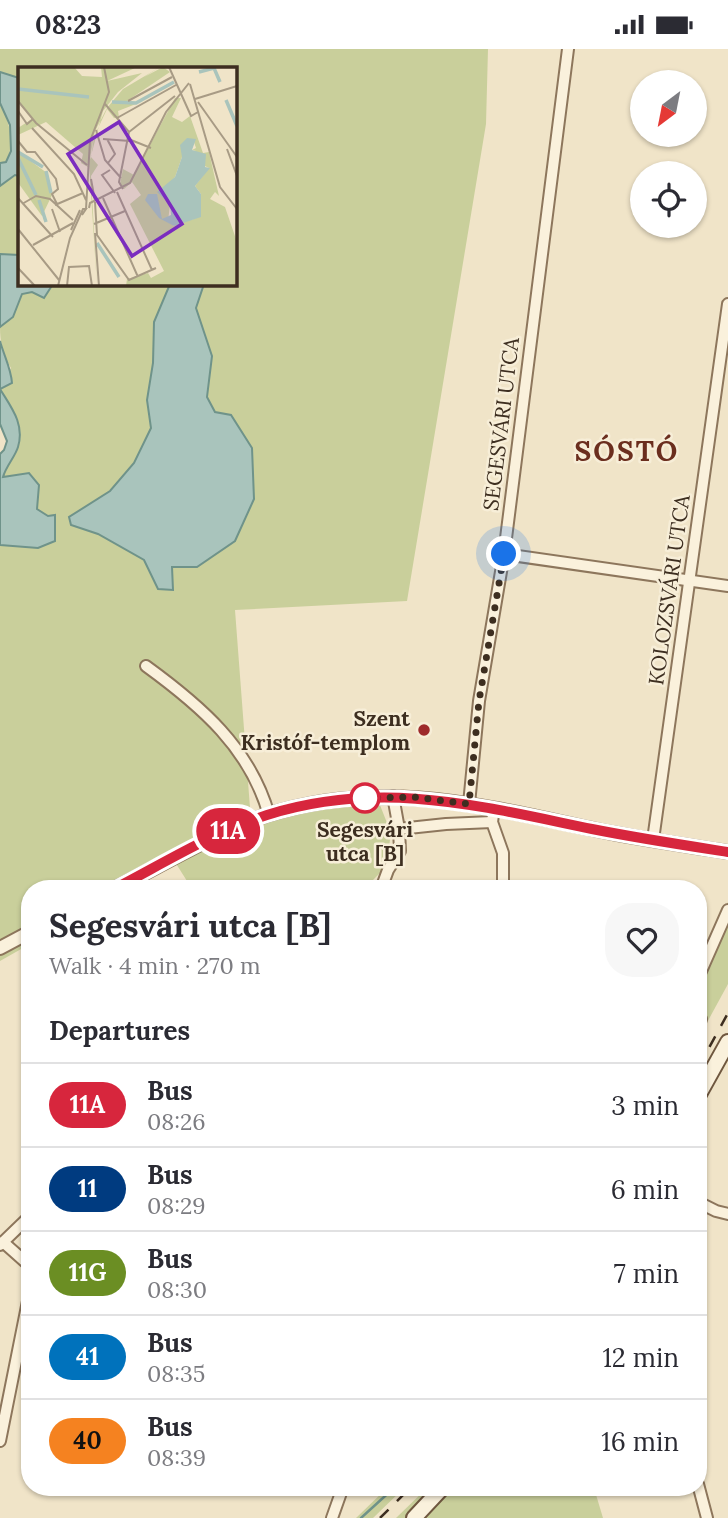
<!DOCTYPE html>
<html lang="en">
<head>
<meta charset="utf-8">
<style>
  :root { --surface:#fff; --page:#f7f7f7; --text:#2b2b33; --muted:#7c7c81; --line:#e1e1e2 }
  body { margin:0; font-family:Lora,serif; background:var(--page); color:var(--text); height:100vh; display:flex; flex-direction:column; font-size:26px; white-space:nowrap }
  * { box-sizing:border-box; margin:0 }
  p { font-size:23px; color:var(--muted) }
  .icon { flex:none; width:38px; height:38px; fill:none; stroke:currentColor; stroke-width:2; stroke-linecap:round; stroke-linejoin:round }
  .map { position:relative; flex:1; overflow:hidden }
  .sheet { position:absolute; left:21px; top:831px; width:686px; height:616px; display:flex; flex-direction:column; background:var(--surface); border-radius:28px; box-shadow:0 2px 5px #0004 }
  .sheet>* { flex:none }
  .badge { padding:0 14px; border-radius:23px; font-size:24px; line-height:46px }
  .needle { width:46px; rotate:212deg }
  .controls { position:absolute; left:630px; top:21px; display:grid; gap:14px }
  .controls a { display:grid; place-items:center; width:77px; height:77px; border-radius:50%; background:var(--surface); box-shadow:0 2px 5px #0004; font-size:35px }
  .you { position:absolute; width:35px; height:35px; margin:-18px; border:5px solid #fff; border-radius:50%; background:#1a73e8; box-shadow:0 0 0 10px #1a73e833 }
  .map>.badge { position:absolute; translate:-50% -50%; box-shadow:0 0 0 4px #fff }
  h2 { padding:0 28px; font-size:26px; line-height:63px }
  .round { display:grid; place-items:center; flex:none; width:74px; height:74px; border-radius:28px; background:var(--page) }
  .summary { display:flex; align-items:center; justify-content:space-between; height:119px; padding:0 28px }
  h1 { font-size:33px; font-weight:700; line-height:52px }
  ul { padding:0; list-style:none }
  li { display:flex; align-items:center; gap:21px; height:84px; padding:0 28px; border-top:2px solid var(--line) }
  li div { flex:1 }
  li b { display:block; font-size:26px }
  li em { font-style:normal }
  li .badge { min-width:77px; font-weight:700; text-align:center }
  .status { display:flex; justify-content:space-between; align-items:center; height:49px; padding:0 35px; background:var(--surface); direction:ltr }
  .status svg { height:19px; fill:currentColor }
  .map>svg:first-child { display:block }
</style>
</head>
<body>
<div class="status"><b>08:23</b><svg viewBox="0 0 49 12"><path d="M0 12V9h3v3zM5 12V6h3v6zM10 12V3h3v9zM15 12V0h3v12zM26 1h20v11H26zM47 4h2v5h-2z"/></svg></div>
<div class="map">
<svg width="728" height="1469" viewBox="0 0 728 1469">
  <rect width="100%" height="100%" fill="#f0e4c8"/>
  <g fill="#c9cf9b">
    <path d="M0,0H488L486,75L407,552L235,561L251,772L376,746L391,784L386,818L364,840H192L175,813L127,840H30V895L0,912V496L38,499L48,467L37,460L3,429L6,418L18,398L0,339L11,319C3,306 0,294 0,278L12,268L22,245L32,243L44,248L53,235L234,234V19H19V29L0,23Z"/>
    <path d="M0,54C9,74 16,92 6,113L0,114Z"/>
    <polygon points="16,126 19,127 19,206 0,205 0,137"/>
    <polygon points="728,853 728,935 698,990 698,917"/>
    <polygon points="428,1438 594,1439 603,1469 396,1469"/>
    <polygon points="387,1439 404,1439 373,1469 356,1469"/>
  </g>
  <g fill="#a9c4bc" stroke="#6f938a" stroke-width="2">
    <polygon points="0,23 19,29 19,127 15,126 0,137 0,114 6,113 11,102 10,76 0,54"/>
    <polygon points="0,205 19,206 19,234 53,235 44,249 32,243 22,245 13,268 0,278"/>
    <polygon points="170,235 204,235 196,259 212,307 207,348 215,363 231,366 252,399 254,450 235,492 197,518 172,518 173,541 158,540 144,511 98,485 71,476 69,468 110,442 134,414 151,379 147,351 153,314 154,273"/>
    <path d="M0,292C4,307 11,319 12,334L0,340C11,358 25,375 18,398C15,408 6,417 3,428L29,424L39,436L37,460L48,467L55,466V492L38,499L0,496V405L4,401L7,392L0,375Z"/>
  </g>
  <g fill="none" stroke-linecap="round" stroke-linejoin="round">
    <polyline stroke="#6f938a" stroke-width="2.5" points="361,1469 395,1438"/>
    <g stroke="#8d765c" stroke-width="14">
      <g id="minor">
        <polyline points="504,505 728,537"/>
        <path d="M146,617C201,657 250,699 269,766"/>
        <polyline points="469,755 479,652 504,505 568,0"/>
        <polyline points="493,766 492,773 503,804 503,840"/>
        <polyline points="399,780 446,775 492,773"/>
        <polyline points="653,791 728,255"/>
        <polyline points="381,840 388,821 400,802 399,780 393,747"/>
        <polyline points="698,929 728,861"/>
        <polyline points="698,965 701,970 698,981"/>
        <polyline points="698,1153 716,1162 728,1165"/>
        <polyline points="3,1193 30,1217"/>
        <polyline points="0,1196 30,1167"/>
        <polyline points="0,1392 30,1242"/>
        <polyline points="698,1435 707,1469"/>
        <polyline points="332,1469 343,1438"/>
      </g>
    </g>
    <g stroke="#8d765c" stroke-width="16">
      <g id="tertiary">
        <path d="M114,840C164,815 214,784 267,766C382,729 484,757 597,781C640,790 684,796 728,803"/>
        <polyline points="0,899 30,883"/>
      </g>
    </g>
    <g stroke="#6f573f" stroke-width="18">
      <g id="secondary">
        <polyline points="698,1047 728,993"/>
        <polyline points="414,1469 443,1438"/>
      </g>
    </g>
    <use href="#minor" stroke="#faf1dc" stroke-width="10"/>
    <use href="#tertiary" stroke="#faf1dc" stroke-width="12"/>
    <use href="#secondary" stroke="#faf1dc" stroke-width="14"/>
    <g stroke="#3d2e20" stroke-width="2.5" stroke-dasharray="12 12" stroke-linecap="butt">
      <polyline points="698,1019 728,964"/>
      <polyline points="380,1469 411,1438"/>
    </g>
  </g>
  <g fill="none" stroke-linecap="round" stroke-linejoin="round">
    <g stroke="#fff" stroke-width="16">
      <path id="line" d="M114,840C164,814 214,783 267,766C381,730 480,757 592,780C637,789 683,796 728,803"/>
    </g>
    <use href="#line" stroke="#d7263d" stroke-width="10"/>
    <polyline stroke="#3d2e20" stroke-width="7" stroke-dasharray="0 12.6" points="365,749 413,748 469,755 479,652 504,505"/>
  </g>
  <circle fill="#9e2a2b" stroke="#f7eed8" stroke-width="2.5" cx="424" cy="681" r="7"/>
  <circle fill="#fff" stroke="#d7263d" stroke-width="3.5" cx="365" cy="749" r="14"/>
  <g text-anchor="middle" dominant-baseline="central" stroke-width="5" stroke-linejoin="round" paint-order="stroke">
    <g font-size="21" fill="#3d2e20" stroke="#f7eed8">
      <text transform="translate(501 375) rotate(-83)">SEGESVÁRI UTCA</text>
      <text transform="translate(669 541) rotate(-82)">KOLOZSVÁRI UTCA</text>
    </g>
    <g font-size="21" font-weight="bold" fill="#3d2e20" stroke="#f7eed8" text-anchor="end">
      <text x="410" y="669">Szent<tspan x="410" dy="24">Kristóf-templom</tspan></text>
    </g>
    <g font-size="21" font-weight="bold" fill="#3d2e20" stroke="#f7eed8">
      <text x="365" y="780">Segesvári<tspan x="365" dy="24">utca [B]</tspan></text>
    </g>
    <g font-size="28" font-weight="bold" letter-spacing="2" fill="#6b2e1e" stroke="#f7eed8">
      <text x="627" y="402">SÓSTÓ</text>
    </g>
  </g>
  <g transform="translate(18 18)">
    <rect width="219" height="219" fill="#f0e4c8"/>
    <path d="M0,0H56L64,9L84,10L83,0H119L89,14L124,6L100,25L85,44L70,100L63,96L65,87L28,55L0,68V61L14,52L0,35ZM142,0L126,10L145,0L152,5L109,34L118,35L156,16L118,37L100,44L101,50L96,51L89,42L76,70L73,90L80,98L73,109L79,219L71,96L77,64L89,41L105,22ZM157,31H163L154,50L164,55L172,49L185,86L191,85L201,129L197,125L192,132L207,140L219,175V219H108L109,212L130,206L133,211L146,204L112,137L123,128L114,115L106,122L102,117L105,102L116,108ZM175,72L178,81L174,83L178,84L170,91L191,101L177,119L183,127L178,148L183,149L173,153L160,148L167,152L156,159L150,154L152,138L147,130L152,128L142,127L157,110L164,90L172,88ZM0,85L29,106L34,128L24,149L1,117Z" fill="#c9cf9b" fill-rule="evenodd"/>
    <path d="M169,71L178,72L174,83L188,87L187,100L192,101L177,119L183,127V150L156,159L141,151L127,133L130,127H139L144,152L153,148L152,137L139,125L157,110L164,90L162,78Z" fill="#a9c4bc"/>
    <path fill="none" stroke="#a9c4bc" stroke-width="3.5" d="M181,5L196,1L202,15M0,22L71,30M208,33L219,59M94,35L118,36L156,15M0,85L25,100M0,91L18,128M28,104L33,126M21,133L28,155M79,176L101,210"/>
    <path fill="none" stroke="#a89b85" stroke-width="2" d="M151,0L173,49L180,45M172,17L202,120L219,142M177,32L219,19M0,34L18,56L69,98M110,34L154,10M180,35L219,90M87,37L111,65M0,44L9,57L15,52M99,51L158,18M14,61L56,107L68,133M78,63L87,93L103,111M85,72L112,74M89,72L97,87L90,96M113,73L133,81M0,74L9,85H17L38,112L40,122L34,127L39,137M209,82L219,109M92,103L84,108L97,126M73,112L77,134M105,122L101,115L111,65L157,29M99,125L134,203M0,131L35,170M85,131L120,210M77,135L79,168L111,213L138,201M4,137L18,129L32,132L55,153M37,138L65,126M71,141L72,136L112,116L148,45L171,16M34,142L42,165M68,142L72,74L91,25L86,0M76,157L107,144M0,162L41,213M53,163L62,143M77,166L81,219M15,178L55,156M0,201L17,219M40,219L52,171L65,142H68L64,148M49,219L51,200L71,199L74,219"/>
    <path fill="#7b2cbf" fill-opacity="0.15" stroke="#7b2cbf" stroke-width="3.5" d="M101,55L164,157L114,189L50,87Z"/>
    <rect width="219" height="219" fill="none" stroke="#3d2e20" stroke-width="3.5"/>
  </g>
</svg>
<div class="controls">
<a><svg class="needle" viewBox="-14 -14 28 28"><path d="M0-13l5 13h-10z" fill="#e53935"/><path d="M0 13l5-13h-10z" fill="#7c7c81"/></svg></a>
<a><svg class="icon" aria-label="locate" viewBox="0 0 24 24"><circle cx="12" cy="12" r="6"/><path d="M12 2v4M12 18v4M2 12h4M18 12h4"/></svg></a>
</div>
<div class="you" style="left:504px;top:505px"></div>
<b class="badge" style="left:228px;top:782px;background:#d7263d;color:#fff">11A</b>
<section class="sheet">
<div class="summary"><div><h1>Segesvári utca [B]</h1><p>Walk · 4 min · 270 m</p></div><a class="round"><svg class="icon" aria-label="heart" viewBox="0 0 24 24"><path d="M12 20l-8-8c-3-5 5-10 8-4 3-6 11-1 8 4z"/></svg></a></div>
<h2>Departures</h2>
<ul>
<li><span class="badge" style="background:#d7263d;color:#fff">11A</span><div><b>Bus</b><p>08:26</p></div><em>3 min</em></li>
<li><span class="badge" style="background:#003b80;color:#fff">11</span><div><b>Bus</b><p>08:29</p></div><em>6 min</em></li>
<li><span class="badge" style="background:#6b8e23;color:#fff">11G</span><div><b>Bus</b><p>08:30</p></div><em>7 min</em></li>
<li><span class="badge" style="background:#0072bc;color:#fff">41</span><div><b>Bus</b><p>08:35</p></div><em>12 min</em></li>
<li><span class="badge" style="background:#f58220;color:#111">40</span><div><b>Bus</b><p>08:39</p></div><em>16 min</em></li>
</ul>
</section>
</div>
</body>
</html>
